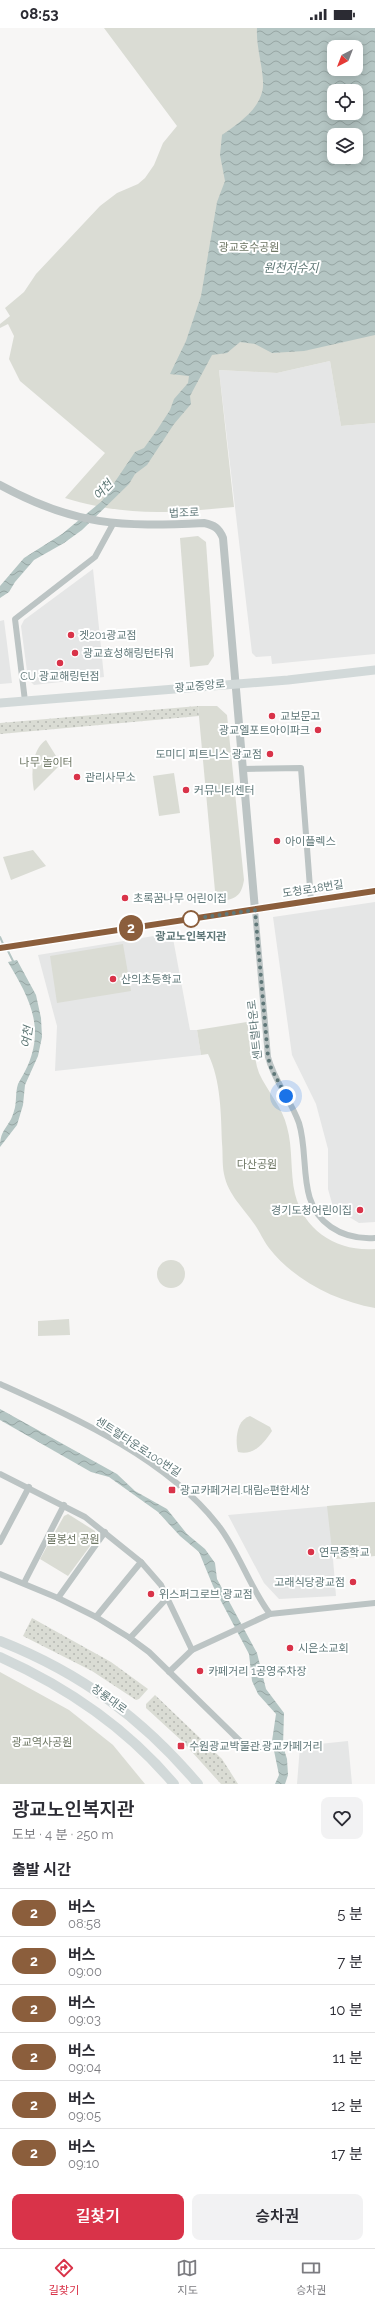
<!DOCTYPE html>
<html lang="ko">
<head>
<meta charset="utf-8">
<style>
  :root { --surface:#fff; --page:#f2f2f3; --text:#2b2b33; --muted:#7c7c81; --line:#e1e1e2; --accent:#d93349 }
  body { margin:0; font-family:Raleway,"Noto Sans KR",sans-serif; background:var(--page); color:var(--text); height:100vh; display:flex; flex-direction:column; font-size:15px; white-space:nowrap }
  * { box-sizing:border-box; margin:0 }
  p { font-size:13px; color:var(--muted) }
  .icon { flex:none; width:22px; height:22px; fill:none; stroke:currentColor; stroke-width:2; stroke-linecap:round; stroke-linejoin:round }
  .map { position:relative; height:1756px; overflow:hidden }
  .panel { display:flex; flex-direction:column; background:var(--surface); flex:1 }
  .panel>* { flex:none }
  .badge { padding:0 8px; border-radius:13px; font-size:14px; line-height:26px }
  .needle { width:26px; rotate:222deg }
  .buttons { position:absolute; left:327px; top:12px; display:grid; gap:8px }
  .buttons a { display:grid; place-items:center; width:36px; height:36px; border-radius:8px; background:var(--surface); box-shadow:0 2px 10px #0003; font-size:20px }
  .you { position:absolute; width:20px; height:20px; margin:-10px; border:3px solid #fff; border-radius:50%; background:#1a73e8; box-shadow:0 0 0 6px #1a73e833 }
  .map>.badge { position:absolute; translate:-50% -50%; box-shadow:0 0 0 2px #fff }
  h2 { padding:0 12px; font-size:15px; line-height:36px }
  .round { display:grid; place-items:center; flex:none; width:42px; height:42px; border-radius:8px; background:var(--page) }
  .headline { display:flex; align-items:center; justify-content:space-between; height:68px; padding:0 12px }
  h1 { font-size:19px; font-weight:600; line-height:30px }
  .action { display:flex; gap:8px; margin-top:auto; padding:8px 12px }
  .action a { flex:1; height:46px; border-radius:8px; background:var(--accent); color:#fff; font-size:16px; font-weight:600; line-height:46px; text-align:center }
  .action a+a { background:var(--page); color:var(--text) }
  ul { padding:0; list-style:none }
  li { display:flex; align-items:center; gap:12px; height:48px; padding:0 12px; border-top:1px solid var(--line) }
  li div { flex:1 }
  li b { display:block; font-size:15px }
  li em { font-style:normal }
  li .badge { min-width:44px; font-weight:700; text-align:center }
  .status { display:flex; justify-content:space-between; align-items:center; height:28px; padding:0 20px; background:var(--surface); direction:ltr }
  .status svg { height:11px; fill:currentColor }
  .tab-bar { display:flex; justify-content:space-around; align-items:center; height:56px; border-top:1px solid var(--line); background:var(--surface); font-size:11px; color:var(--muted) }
  .tab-bar a { display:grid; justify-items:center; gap:2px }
  .tab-bar .selected { color:var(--accent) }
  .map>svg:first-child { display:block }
</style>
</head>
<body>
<div class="status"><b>08:53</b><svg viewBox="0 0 49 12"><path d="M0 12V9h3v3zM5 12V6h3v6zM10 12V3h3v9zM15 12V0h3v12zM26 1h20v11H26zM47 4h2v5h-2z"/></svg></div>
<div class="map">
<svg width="375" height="1756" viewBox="0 0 375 1756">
  <defs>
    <pattern id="grass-dots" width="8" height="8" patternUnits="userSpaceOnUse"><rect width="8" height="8" fill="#dadcd4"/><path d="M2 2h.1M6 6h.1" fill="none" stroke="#b4b7b1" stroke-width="1.8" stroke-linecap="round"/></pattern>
    <pattern id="water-waves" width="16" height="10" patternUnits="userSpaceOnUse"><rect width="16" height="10" fill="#b4c5c3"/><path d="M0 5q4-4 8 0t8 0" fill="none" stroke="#96a5a3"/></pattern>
  </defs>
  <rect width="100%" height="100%" fill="#f7f6f5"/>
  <g fill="#e5e6e6">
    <polygon points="330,333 341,398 375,395 375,626 272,636 271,628 256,629 252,625 219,342 277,345"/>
    <polygon points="93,541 104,649 34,657 28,651 21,598 24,592"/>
    <polygon points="4,592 12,655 0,656 0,593"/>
    <polygon points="375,874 375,1194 359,1195 333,1179 328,1161 328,1121 316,1076 292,1027 273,889"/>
    <polygon points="172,905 190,1002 197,1002 201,1027 55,1043 57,998 38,927"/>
    <polygon points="375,1474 375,1528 333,1531 336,1568 279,1571 264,1555 228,1487"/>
    <polygon points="348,1713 352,1756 297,1756 300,1718"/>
  </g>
  <g fill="url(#grass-dots)">
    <polygon points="198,678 199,688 0,706 0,695"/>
    <polygon points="32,1590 111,1634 148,1661 139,1671 136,1672 92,1643 23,1608"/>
    <polygon points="155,1667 222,1731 238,1756 221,1756 182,1713 146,1680 146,1676"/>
  </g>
  <g fill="#dadcd4" fill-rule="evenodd">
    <path d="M104,0H375V395L341,398L330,333L277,345L219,342L234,479C171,485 127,489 65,470L105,425L20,353L9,331L14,308L8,296L0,300V296L10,288L5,280L24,264L36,246L100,178L117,165L138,156L145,150L154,137L163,115L177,98ZM334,19H356V41H334ZM334,63H356V85H334ZM334,107H356V129H334Z"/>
    <polygon points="198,508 206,514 214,628 208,637 190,639 180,510"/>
    <path d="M198,678H217L227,687L244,852C241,871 233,871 216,874Z"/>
    <path d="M46,712L61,736L34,763C31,747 31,722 46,712Z"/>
    <polygon points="174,745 180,785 159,788 153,748"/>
    <polygon points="33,822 46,838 11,852 3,829"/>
    <polygon points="123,916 131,963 57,975 50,928"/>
    <path d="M253,993C254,1010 253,1029 259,1045C267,1063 283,1080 287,1099C293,1120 290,1144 295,1166C304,1203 338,1224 375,1221V1280C335,1273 294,1252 269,1220C263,1212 260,1204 255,1197C243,1179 228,1167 224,1146C222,1136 223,1125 222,1115C221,1087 221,1052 208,1026L201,1027L197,1002Z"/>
    <circle cx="171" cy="1246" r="14"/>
    <polygon points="69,1291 70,1307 38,1308 38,1293"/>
    <path d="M250,1388L270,1399L272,1403C264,1415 254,1428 238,1424C235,1413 236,1392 250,1388Z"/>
    <polygon points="375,1474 375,1528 333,1531 327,1478"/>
    <polygon points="68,1486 95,1503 96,1510 68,1548 40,1531 64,1488"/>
    <polygon points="0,1644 69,1682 113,1717 145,1756 0,1756"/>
  </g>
  <g fill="url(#water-waves)" fill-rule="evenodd">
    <path d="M257,0H375V307L304,323L272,325L255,316L240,314L227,325L212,327L190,368L191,376L174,396L147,437L135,446L129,456L82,502L64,515L34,532L15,554L9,564L0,570V558L24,530L62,506L102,473L135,424L144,420L157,402L170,382L174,371L188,355L189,348L170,346L186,313L201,268L217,174L225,153L220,127L222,107C240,94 265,78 263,53C262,35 256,18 257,0ZM334,19H356V41H334ZM334,63H356V85H334ZM334,107H356V129H334Z"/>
    <path d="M17,932L36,967L41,990L42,1009L38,1028L25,1057L23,1077L17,1097L0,1119C0,1100 10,1099 14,1083C17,1075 15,1065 18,1056C21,1050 25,1044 28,1037C45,997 28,968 8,934Z"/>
    <polygon points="0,1381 117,1446 135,1463 167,1481 187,1506 205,1521 215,1535 217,1551 257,1625 266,1661 284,1685 283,1718 287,1731 288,1747 285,1756 275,1756 279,1747 272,1713 276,1686 258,1666 252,1653 249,1626 213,1558 199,1524 180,1508 158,1484 109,1449 91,1444 0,1392"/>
  </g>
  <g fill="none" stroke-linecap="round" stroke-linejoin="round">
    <g stroke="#b4c5c3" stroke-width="2">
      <polyline points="0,909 4,918"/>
      <polyline points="7,921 14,935"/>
    </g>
    <g stroke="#bcc4c4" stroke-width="6">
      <polyline points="25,673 15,591 95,529 113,496"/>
      <polyline points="243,741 301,740 311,873"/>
      <path d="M255,882L268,1029C274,1053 291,1072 299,1095C310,1131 296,1175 331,1199C344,1208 359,1211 375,1210"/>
      <path d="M0,1356C75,1390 166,1430 218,1497C239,1524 249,1558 270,1586L375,1575"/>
      <polyline points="0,1446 85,1489 141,1534 161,1557 192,1622"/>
      <polyline points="0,1514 29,1459"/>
      <polyline points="0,1546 58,1570 96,1589 130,1610 149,1624 240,1713"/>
      <polyline points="24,1555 64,1477"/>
      <polyline points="58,1570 105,1504"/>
      <polyline points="96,1589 141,1534"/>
      <polyline points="130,1610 168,1569"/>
      <polyline points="169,1644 192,1622 270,1586"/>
    </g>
    <g stroke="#bcc4c4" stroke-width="8">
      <path d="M0,457C75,498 121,499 204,495C214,497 219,500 223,510L255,882"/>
      <polyline points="0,920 375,863"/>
    </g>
    <polyline stroke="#d2d9d9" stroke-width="9" points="0,675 288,652 375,642"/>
    <g stroke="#d2d9d9" stroke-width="10">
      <path d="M0,1613C81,1645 142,1690 198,1756"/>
      <path d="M0,1629C67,1659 126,1699 174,1756"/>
    </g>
  </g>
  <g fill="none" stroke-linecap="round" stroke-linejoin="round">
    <g stroke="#fff" stroke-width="9">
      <polyline id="line" points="0,920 375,863"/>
    </g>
    <use href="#line" stroke="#8b5e3c" stroke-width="6"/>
    <polyline stroke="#5f7778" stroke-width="4" stroke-dasharray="0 7.2" points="191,891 255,882 268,1029 271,1040 286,1068"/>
  </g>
  <g fill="#d93349" stroke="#fff" stroke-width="1.5">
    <circle cx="71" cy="607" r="4"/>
    <circle cx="75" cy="625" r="4"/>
    <circle cx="60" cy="635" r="4"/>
    <circle cx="272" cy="688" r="4"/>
    <circle cx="318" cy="702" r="4"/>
    <circle cx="270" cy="726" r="4"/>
    <circle cx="77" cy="749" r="4"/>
    <circle cx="186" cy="762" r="4"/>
    <circle cx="277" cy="813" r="4"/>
    <circle cx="125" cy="870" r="4"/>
    <circle cx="113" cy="951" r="4"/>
    <circle cx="360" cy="1182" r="4"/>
    <rect x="168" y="1458" width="8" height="8" rx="2"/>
    <circle cx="311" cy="1524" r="4"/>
    <circle cx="353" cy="1554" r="4"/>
    <circle cx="151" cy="1566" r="4"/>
    <circle cx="290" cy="1620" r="4"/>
    <circle cx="200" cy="1643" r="4"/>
    <rect x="177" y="1714" width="8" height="8" rx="2"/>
  </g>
  <circle fill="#fff" stroke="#8b5e3c" stroke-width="2" cx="191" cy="891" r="8"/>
  <g text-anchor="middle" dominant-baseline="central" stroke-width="4" stroke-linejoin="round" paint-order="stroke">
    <g font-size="11" fill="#6d7663" stroke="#fff">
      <text x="249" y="219">광교호수공원</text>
      <text x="46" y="734">나무 놀이터</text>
      <text x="257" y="1136">다산공원</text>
      <text x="73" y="1511">물봉선 공원</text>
      <text x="42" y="1714">광교역사공원</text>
    </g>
    <g font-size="11" fill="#5f7778" stroke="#fff">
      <text transform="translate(184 485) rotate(-2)">법조로</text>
      <text transform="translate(200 658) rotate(-5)">광교중앙로</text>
      <text transform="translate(313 861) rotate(-9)">도청로18번길</text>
      <text transform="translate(255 1002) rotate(-96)">센트럴타운로</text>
      <text transform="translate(138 1419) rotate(33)">센트럴타운로100번길</text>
      <text transform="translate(109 1671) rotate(36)">창룡대로</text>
    </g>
    <g font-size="11" fill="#5f7778" stroke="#fff" text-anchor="start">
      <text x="79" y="607">겟201광교점</text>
      <text x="83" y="625">광교효성해링턴타워</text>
      <text x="60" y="648" text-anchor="middle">CU 광교해링턴점</text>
      <text x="280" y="688">교보문고</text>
      <text x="310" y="702" text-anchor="end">광교엘포트아이파크</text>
      <text x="262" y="726" text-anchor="end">도미디 피트니스 광교점</text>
      <text x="85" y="749">관리사무소</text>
      <text x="194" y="762">커뮤니티센터</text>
      <text x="285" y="813">아이플렉스</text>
      <text x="133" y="870">초록꿈나무 어린이집</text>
      <text x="121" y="951">산의초등학교</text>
      <text x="352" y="1182" text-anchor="end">경기도청어린이집</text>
      <text x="180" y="1462">광교카페거리.대림e편한세상</text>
      <text x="319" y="1524">연무중학교</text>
      <text x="345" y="1554" text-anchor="end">고래식당광교점</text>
      <text x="159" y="1566">위스퍼그로브 광교점</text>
      <text x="298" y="1620">시은소교회</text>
      <text x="208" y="1643">카페거리 1공영주차장</text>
      <text x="189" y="1718">수원광교박물관.광교카페거리</text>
    </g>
    <g font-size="11" font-weight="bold" fill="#5f7778" stroke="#fff">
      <text x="191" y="908">광교노인복지관</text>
    </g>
    <g font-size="12" font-style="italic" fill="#5f7876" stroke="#fff">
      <text x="291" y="240">원천저수지</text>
      <text transform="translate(103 462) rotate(-47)">여천</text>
      <text transform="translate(27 1009) rotate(-82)">여천</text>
    </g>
  </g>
</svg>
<div class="buttons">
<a><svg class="needle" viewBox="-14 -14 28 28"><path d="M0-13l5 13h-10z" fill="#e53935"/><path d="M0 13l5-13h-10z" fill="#7c7c81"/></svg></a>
<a><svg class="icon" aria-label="locate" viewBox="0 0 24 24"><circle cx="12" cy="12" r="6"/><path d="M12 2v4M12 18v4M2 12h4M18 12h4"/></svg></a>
<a><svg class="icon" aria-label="layers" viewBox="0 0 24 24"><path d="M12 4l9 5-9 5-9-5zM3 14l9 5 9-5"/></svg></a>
</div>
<div class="you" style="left:286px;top:1068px"></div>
<b class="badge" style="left:131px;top:900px;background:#8b5e3c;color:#fff">2</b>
</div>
<section class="panel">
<div class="headline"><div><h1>광교노인복지관</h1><p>도보 · 4 분 · 250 m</p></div><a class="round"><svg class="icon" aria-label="heart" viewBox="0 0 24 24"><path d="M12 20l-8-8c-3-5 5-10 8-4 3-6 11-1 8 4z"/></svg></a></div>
<h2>출발 시간</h2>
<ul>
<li><span class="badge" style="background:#8b5e3c;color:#fff">2</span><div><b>버스</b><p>08:58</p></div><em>5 분</em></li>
<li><span class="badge" style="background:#8b5e3c;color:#fff">2</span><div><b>버스</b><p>09:00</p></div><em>7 분</em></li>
<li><span class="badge" style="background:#8b5e3c;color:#fff">2</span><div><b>버스</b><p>09:03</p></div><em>10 분</em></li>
<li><span class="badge" style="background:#8b5e3c;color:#fff">2</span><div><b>버스</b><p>09:04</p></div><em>11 분</em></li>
<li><span class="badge" style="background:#8b5e3c;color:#fff">2</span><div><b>버스</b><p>09:05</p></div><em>12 분</em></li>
<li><span class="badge" style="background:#8b5e3c;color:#fff">2</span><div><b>버스</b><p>09:10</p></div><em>17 분</em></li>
</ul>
<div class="action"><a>길찾기</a><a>승차권</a></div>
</section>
<nav class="tab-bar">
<a class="selected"><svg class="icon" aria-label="directions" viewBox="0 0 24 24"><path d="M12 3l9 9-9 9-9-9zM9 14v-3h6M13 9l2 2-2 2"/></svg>길찾기</a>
<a><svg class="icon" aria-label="map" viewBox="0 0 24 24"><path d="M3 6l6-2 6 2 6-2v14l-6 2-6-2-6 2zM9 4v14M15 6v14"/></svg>지도</a>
<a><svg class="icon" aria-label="tickets" viewBox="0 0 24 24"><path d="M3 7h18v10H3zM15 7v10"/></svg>승차권</a>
</nav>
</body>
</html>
